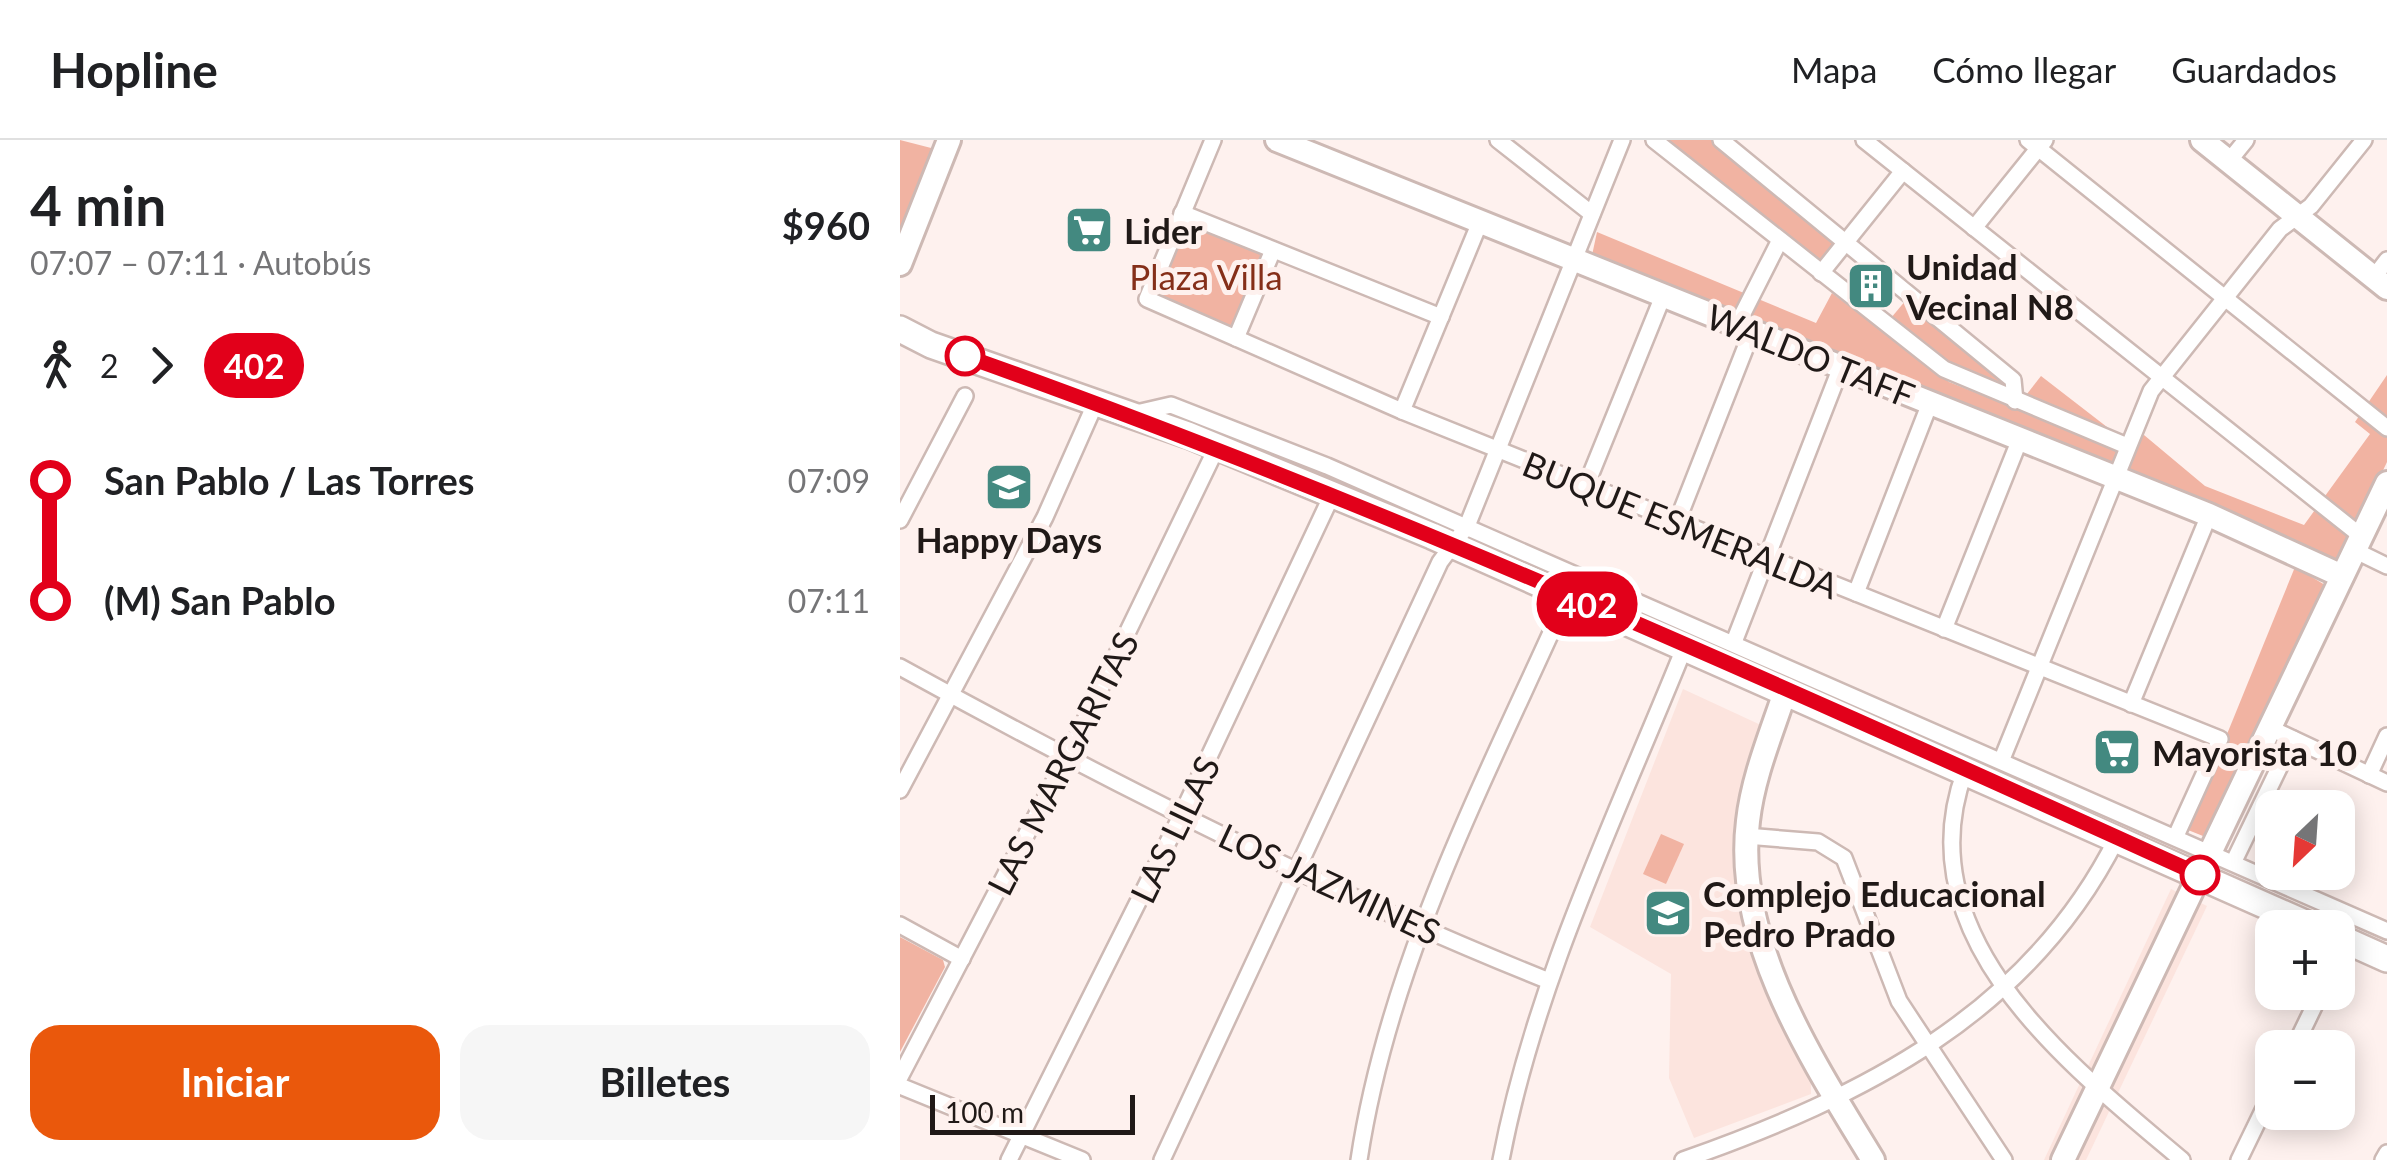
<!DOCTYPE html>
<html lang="es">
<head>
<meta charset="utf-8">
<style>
  :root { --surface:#fff; --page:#f6f6f6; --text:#202124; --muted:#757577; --line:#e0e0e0; --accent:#ea580c }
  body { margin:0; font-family:Lato,sans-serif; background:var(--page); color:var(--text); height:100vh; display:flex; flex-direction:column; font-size:38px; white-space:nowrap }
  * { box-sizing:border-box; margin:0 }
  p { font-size:32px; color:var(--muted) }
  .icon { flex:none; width:55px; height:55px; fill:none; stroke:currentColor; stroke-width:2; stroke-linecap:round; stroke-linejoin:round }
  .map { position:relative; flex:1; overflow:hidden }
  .drawer { display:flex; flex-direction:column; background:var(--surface); width:900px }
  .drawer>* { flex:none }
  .badge { padding:0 20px; border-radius:32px; font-size:35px; line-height:65px }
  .needle { width:65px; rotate:205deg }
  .controls { position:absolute; left:1355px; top:650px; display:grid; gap:20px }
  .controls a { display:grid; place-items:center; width:100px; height:100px; border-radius:20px; background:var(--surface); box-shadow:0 5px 25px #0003; font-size:50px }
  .scale { position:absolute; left:30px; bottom:25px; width:205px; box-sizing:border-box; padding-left:10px; border:5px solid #201917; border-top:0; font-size:28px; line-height:35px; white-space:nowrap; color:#201917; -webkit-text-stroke:8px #fef1ee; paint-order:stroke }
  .map>.badge { position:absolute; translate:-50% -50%; box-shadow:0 0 0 5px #fff }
  .legs { display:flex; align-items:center; gap:15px; height:110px; padding:0 30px; font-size:32px }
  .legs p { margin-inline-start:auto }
  .summary { display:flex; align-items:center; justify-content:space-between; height:170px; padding:0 30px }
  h1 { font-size:55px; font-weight:700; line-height:75px }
  .button { display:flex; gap:20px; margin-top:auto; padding:20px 30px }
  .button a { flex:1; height:115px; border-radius:30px; background:var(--accent); color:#fff; font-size:40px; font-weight:700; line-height:115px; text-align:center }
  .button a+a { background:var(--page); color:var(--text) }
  ul { padding:0 30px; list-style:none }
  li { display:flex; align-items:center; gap:35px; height:120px; font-size:38px }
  li i { display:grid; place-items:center; width:15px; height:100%; margin:0 12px; background:currentColor }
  li i::after { content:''; width:25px; height:25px; margin:-12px; border:8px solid; border-radius:50%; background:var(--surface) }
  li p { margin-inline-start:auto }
  li:first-child i { background:linear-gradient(#0000 50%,currentColor 0) }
  li:last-child i { background:linear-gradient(currentColor 50%,#0000 0) }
  header { display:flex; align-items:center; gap:60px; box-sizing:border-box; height:140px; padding:0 50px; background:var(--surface); border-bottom:2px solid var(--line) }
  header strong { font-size:48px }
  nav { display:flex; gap:55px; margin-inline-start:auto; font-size:35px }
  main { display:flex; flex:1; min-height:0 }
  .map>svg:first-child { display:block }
</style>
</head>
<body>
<header>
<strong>Hopline</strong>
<nav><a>Mapa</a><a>Cómo llegar</a><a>Guardados</a></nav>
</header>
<main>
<section class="drawer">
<div class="summary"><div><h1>4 min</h1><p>07:07 – 07:11 · Autobús</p></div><b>$960</b></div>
<div class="legs"><svg class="icon" aria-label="walk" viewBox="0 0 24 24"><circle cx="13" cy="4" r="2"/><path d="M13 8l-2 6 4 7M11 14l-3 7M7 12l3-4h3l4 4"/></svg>2<svg class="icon" aria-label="forward" viewBox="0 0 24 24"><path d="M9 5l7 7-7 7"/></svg><b class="badge" style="background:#e2001a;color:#fff">402</b></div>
<ul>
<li><i style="color:#e2001a"></i><b>San Pablo / Las Torres</b><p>07:09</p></li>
<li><i style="color:#e2001a"></i><b>(M) San Pablo</b><p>07:11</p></li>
</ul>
<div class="button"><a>Iniciar</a><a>Billetes</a></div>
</section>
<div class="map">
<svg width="1487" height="1020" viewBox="0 0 1487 1020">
  <rect width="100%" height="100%" fill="#fef1ee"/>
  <g fill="#fce4de">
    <polygon points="783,549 863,586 834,681 836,759 857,821 911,939 911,954 794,998 769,938 771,834 690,787"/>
    <polygon points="1271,749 1307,766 1186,1020 1144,1020"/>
  </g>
  <g fill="#f1b3a2">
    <polygon points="0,0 35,9 0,100"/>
    <polygon points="764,0 814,0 941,103 922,125"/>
    <polygon points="285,83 362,115 332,192 254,157"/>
    <polygon points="697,92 916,183 932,153 1049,242 1217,308 1244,295 1305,346 1404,385 1470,294 1455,282 1487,235 1487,322 1438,425 691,120"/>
    <polygon points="1006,160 1109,242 1108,250 1053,228 991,178"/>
    <polygon points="1141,236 1207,287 1204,291 1123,259"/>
    <polygon points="1395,427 1425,445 1308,698 1288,690"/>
    <polygon points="761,694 784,704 766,744 743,734"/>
    <polygon points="0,797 43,820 45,827 0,912"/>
  </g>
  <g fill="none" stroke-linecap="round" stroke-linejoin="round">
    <g stroke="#cdb9b4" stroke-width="20">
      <g id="street">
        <polyline points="313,0 247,159 502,271 1320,599 1276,696"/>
        <polyline points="598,0 692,74"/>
        <polyline points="754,0 1044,229 1227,306"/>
        <polyline points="821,0 1113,240 1115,261"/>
        <polyline points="964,0 1461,396"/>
        <polyline points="1128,0 1487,288"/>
        <polyline points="1329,21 1346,0"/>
        <polyline points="282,73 541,177"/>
        <polyline points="1074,88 1145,0"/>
        <polyline points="921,133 1003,31"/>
        <polyline points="1474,137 1487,120"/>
        <polyline points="837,185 880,100"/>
        <polyline points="336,198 373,110"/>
        <polyline points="502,271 580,82"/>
        <polyline points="232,274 271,265 427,326 1487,791"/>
        <polyline points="686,346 763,156"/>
        <polyline points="0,380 65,256"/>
        <polyline points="777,382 852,191"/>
        <polyline points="1454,410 1487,426"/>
        <polyline points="956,453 1030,263"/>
        <polyline points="1044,489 1120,299"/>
        <polyline points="834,502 941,227"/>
        <path d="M0,527C210,643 427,752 649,841"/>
        <polyline points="1231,564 1309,375"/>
        <polyline points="1370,588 1487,643"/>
        <polyline points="1102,619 1251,251 1380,89 1411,66 1464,0"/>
        <path d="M1065,631C1003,798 1172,927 1282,1020"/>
        <polyline points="1469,635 1487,596"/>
        <polyline points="0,650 145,377 196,262"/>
        <polyline points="846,696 918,702 944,718 999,861 1104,1020"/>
        <polyline points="1334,721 1393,599"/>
        <polyline points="0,785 62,819"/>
        <polyline points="1438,820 1446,801"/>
        <polyline points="1394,908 1421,852"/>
        <polyline points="0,937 172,607 317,307"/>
        <polyline points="0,946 182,1020"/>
        <polyline points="109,1020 282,674 432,355"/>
        <polyline points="262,1020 540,422 567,386 722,0"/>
        <path d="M459,1020C489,820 586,639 668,455"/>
        <path d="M601,1020C635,841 717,675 785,506"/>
        <path d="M783,1020C962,957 1129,874 1217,698"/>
        <polyline points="1339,1020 1372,952"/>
        <polyline points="1483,1020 1487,1013"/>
      </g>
    </g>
    <g stroke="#cdb9b4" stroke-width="28">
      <g id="secondary">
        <polyline points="377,0 1309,375 1442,436"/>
        <polyline points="1302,0 1487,148"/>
        <polyline points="0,124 49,0"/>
        <path d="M886,549C872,592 853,636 848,681C833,801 914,923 973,1020"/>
        <polyline points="1163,1020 1487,343"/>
      </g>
    </g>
    <g stroke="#cdb9b4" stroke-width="30">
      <g id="primary">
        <polyline points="0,189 31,205 288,295 532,396 1416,788"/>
        <polyline points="1438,797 1487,819"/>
      </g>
    </g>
    <use href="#street" stroke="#fff" stroke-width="15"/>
    <use href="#secondary" stroke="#fff" stroke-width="22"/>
    <use href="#primary" stroke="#fff" stroke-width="25"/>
  </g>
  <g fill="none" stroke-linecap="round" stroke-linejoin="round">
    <g stroke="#fff" stroke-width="22">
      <path id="line-1" d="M65,216C486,365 893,551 1300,735"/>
    </g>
    <use href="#line-1" stroke="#e2001a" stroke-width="15"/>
  </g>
  <defs>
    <g id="supermarket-square" transform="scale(2.5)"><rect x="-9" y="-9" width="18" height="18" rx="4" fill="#438980" stroke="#fef1ee"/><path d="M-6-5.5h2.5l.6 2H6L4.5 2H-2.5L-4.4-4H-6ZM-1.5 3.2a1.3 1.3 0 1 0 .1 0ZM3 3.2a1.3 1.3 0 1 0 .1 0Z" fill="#fff"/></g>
    <g id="building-square" transform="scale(2.5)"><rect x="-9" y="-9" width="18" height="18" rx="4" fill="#438980" stroke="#fef1ee"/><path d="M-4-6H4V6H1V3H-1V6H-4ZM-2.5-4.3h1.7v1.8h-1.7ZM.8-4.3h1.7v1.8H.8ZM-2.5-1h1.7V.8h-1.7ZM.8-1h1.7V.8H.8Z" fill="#fff"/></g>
    <g id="school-square" transform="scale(2.5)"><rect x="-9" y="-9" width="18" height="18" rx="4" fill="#438980" stroke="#fef1ee"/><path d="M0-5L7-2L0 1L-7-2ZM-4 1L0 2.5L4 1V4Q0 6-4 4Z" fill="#fff"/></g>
  </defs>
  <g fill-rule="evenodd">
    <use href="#supermarket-square" x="189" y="90"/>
    <use href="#building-square" x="971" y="146"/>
    <use href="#school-square" x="109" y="347"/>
    <use href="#supermarket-square" x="1217" y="612"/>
    <use href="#school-square" x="768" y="773"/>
  </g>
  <g fill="#fff" stroke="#e2001a" stroke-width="5">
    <circle cx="65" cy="216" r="18"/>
    <circle cx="1300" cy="735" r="18"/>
  </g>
  <g text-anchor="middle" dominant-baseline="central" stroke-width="10" stroke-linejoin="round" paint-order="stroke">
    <g font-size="35" font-weight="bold" fill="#201917" stroke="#fef1ee" text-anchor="start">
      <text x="224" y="90">Lider</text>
      <text x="1006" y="126">Unidad<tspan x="1006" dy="40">Vecinal N8</tspan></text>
      <text x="109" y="399" text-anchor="middle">Happy Days</text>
      <text x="1252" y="612">Mayorista 10</text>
      <text x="803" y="753">Complejo Educacional<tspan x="803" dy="40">Pedro Prado</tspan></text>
    </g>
    <g font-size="35" fill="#852f19" stroke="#fef1ee">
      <text x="306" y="136">Plaza Villa</text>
    </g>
    <g font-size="35" fill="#201917" stroke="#fef1ee">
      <text transform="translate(911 215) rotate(22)">WALDO TAFF</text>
      <text transform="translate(781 384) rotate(22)">BUQUE ESMERALDA</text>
      <text transform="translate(162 623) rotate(-63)">LAS MARGARITAS</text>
      <text transform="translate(274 689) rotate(-64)">LAS LILAS</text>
      <text transform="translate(430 743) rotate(25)">LOS JAZMINES</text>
    </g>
  </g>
</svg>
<div class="controls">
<a><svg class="needle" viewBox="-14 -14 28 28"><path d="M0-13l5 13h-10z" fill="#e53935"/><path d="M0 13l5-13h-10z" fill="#757577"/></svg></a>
<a>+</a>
<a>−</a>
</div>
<div class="scale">100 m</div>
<b class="badge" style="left:687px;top:464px;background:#e2001a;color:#fff">402</b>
</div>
</main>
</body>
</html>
